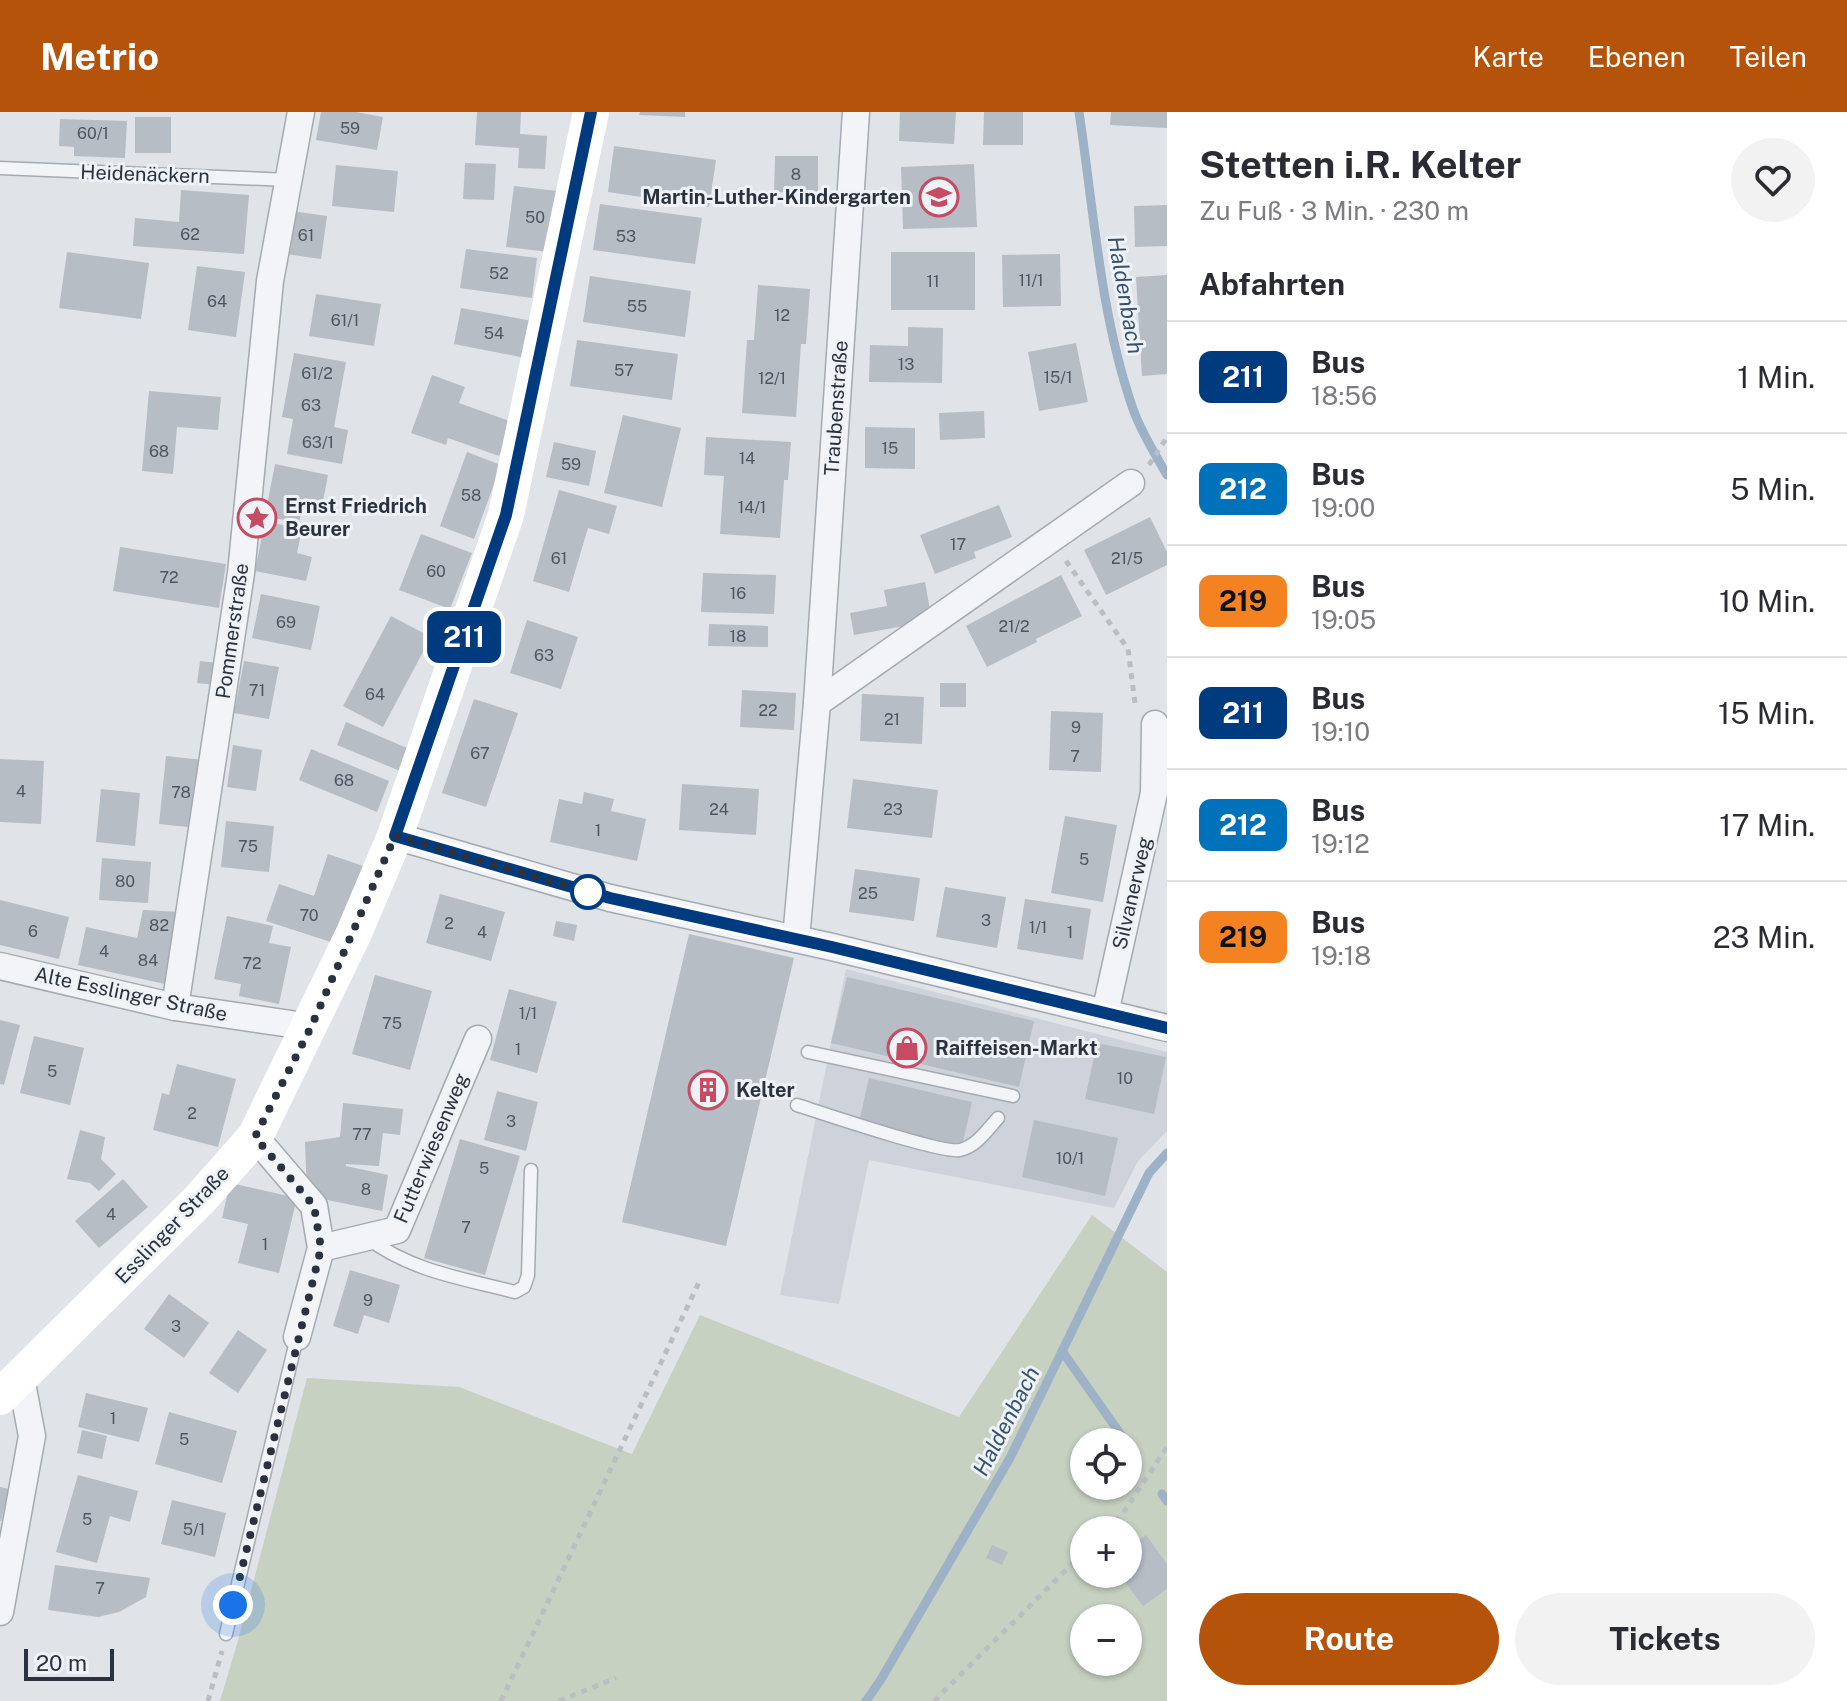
<!DOCTYPE html>
<html lang="de">
<head>
<meta charset="utf-8">
<style>
  :root { --surface:#fff; --page:#f2f2f3; --text:#2b2b33; --muted:#7c7c81; --line:#e1e1e2; --accent:#b45309 }
  body { margin:0; font-family:"Public Sans",sans-serif; background:var(--page); color:var(--text); height:100vh; display:flex; flex-direction:column; font-size:30px; white-space:nowrap }
  * { box-sizing:border-box; margin:0 }
  p { font-size:26px; color:var(--muted) }
  .icon { flex:none; width:44px; height:44px; fill:none; stroke:currentColor; stroke-width:2; stroke-linecap:round; stroke-linejoin:round }
  .map { position:relative; flex:1; overflow:hidden }
  .drawer { display:flex; flex-direction:column; background:var(--surface); width:680px }
  .drawer>* { flex:none }
  .badge { padding:0 16px; border-radius:12px; font-size:28px; line-height:52px }
  .buttons { position:absolute; left:1070px; top:1316px; display:grid; gap:16px }
  .buttons a { display:grid; place-items:center; width:72px; height:72px; border-radius:50%; background:var(--surface); box-shadow:0 2px 6px #0004; font-size:40px }
  .scale { position:absolute; left:24px; bottom:20px; width:90px; box-sizing:border-box; padding-left:8px; border:4px solid #29323e; border-top:0; font-size:22px; line-height:28px; white-space:nowrap; color:#29323e; -webkit-text-stroke:6px #eff2f6; paint-order:stroke }
  .you { position:absolute; width:40px; height:40px; margin:-20px; border:6px solid #fff; border-radius:50%; background:#1a73e8; box-shadow:0 0 0 12px #1a73e833 }
  .map>.badge { position:absolute; translate:-50% -50%; box-shadow:0 0 0 4px #fff }
  h2 { padding:0 32px; font-size:30px; line-height:72px }
  .round { display:grid; place-items:center; flex:none; width:84px; height:84px; border-radius:42px; background:var(--page) }
  .head { display:flex; align-items:center; justify-content:space-between; height:136px; padding:0 32px }
  h1 { font-size:38px; font-weight:700; line-height:60px }
  .cta { display:flex; gap:16px; margin-top:auto; padding:16px 32px }
  .cta a { flex:1; height:92px; border-radius:48px; background:var(--accent); color:#fff; font-size:32px; font-weight:700; line-height:92px; text-align:center }
  .cta a+a { background:var(--page); color:var(--text) }
  ul { padding:0; list-style:none }
  li { display:flex; align-items:center; gap:24px; height:112px; padding:0 32px; border-top:2px solid var(--line) }
  li div { flex:1 }
  li b { display:block; font-size:30px }
  li em { font-style:normal }
  li .badge { min-width:88px; font-weight:700; text-align:center }
  header { display:flex; align-items:center; gap:48px; box-sizing:border-box; height:112px; padding:0 40px; background:var(--accent); color:#fff }
  header strong { font-size:38px }
  nav { display:flex; gap:44px; margin-inline-start:auto; font-size:28px }
  main { display:flex; flex:1; min-height:0 }
  .map>svg:first-child { display:block }
</style>
</head>
<body>
<header>
<strong>Metrio</strong>
<nav><a>Karte</a><a>Ebenen</a><a>Teilen</a></nav>
</header>
<main>
<div class="map">
<svg width="1167" height="1589" viewBox="0 0 1167 1589">
  <rect width="100%" height="100%" fill="#e0e3e8"/>
  <polygon fill="#ced2da" points="846,857 1167,940 1167,1019 1138,1049 1114,1096 869,1048 839,1192 780,1183"/>
  <path fill="#c6d1c1" fill-rule="evenodd" d="M1092,1103L1167,1160V1589H220L237,1532L307,1266L459,1275L632,1342L700,1203L959,1305ZM1084,1330H1128V1374H1084ZM1084,1418H1128V1462H1084ZM1084,1506H1128V1550H1084Z"/>
  <g fill="none" stroke-linecap="round" stroke-linejoin="round">
    <g stroke="#9db2c6" stroke-width="9">
      <path d="M1079,0C1094,99 1100,202 1133,297C1141,320 1155,342 1167,363"/>
      <polyline points="1062,1239 1126,1330"/>
      <polyline points="1128,1333 1135,1343"/>
      <polyline points="1162,1382 1167,1389"/>
      <polyline points="866,1589 880,1569 1010,1346 1149,1061 1167,1041"/>
    </g>
  </g>
  <g fill="#b7bdc5">
    <polygon points="321,0 356,0 383,5 377,38 316,28"/>
    <polygon points="477,0 521,0 520,22 547,24 545,57 518,56 519,36 475,33"/>
    <polygon points="640,0 685,0 685,5 639,3"/>
    <polygon points="900,0 956,0 954,32 899,29"/>
    <polygon points="984,0 1023,0 1023,33 983,33"/>
    <polygon points="1111,0 1167,0 1167,16 1110,13"/>
    <rect x="135" y="5" width="36" height="36"/>
    <polygon points="60,7 127,9 125,46 74,44 74,35 59,34"/>
    <polygon points="614,34 716,48 709,95 608,80"/>
    <polygon points="775,44 818,44 818,81 774,80"/>
    <polygon points="465,51 496,52 494,88 463,87"/>
    <polygon points="974,52 977,115 903,117 901,55"/>
    <polygon points="336,53 398,59 394,100 332,94"/>
    <polygon points="514,74 557,79 549,140 506,135"/>
    <polygon points="181,78 249,83 244,142 133,134 135,106 179,110"/>
    <polygon points="600,92 702,106 695,152 593,138"/>
    <polygon points="1167,93 1167,134 1135,135 1134,94"/>
    <polygon points="292,99 327,104 321,147 286,142"/>
    <polygon points="466,137 537,146 532,186 460,176"/>
    <polygon points="67,140 149,151 141,207 59,196"/>
    <rect x="891" y="140" width="84" height="58"/>
    <polygon points="1060,142 1061,194 1003,195 1002,143"/>
    <polygon points="197,154 245,160 236,225 188,218"/>
    <polygon points="1167,163 1167,262 1142,264 1136,165"/>
    <polygon points="590,164 691,179 685,225 583,210"/>
    <polygon points="758,173 810,177 806,232 801,232 796,305 742,301 747,228 754,228"/>
    <polygon points="316,182 381,192 374,234 309,224"/>
    <polygon points="461,196 533,209 526,246 454,232"/>
    <polygon points="908,215 943,216 942,271 869,270 870,233 908,234"/>
    <polygon points="577,228 678,242 672,288 570,274"/>
    <polygon points="1076,231 1088,290 1039,299 1028,240"/>
    <polygon points="294,241 346,250 334,315 348,318 342,352 287,342 293,307 282,305"/>
    <polygon points="432,263 465,275 459,291 512,310 499,344 448,326 446,333 411,321"/>
    <polygon points="149,279 221,285 218,318 177,315 173,362 142,359"/>
    <polygon points="984,299 985,326 940,328 939,301"/>
    <polygon points="623,303 681,316 662,395 604,381"/>
    <polygon points="865,315 915,316 915,357 865,356"/>
    <polygon points="706,325 791,330 788,368 784,368 780,426 720,422 724,364 704,363"/>
    <polygon points="554,330 596,339 589,374 546,365"/>
    <polygon points="467,340 501,353 474,427 440,414"/>
    <polygon points="275,352 328,363 323,389 304,386 299,411 265,404"/>
    <polygon points="559,378 617,394 609,422 588,416 569,480 533,469"/>
    <polygon points="999,393 1012,425 974,440 976,446 935,462 920,423"/>
    <polygon points="1150,405 1167,440 1167,453 1106,483 1084,438"/>
    <polygon points="265,409 302,417 297,441 312,445 306,469 255,459"/>
    <polygon points="421,422 472,441 450,497 399,478"/>
    <polygon points="120,435 226,452 219,496 113,479"/>
    <polygon points="703,461 776,463 774,502 701,500"/>
    <polygon points="1061,463 1082,504 1036,527 1037,530 987,555 966,514"/>
    <polygon points="925,470 932,509 854,523 850,501 887,494 884,478"/>
    <polygon points="261,482 320,494 311,538 252,526"/>
    <polygon points="391,504 431,525 383,615 343,594"/>
    <polygon points="527,508 578,525 561,577 510,561"/>
    <polygon points="709,512 768,514 768,535 708,534"/>
    <polygon points="200,549 218,551 216,573 197,571"/>
    <polygon points="244,549 279,555 269,607 234,601"/>
    <rect x="940" y="571" width="26" height="24"/>
    <polygon points="742,578 796,581 794,618 740,615"/>
    <polygon points="862,582 924,585 922,632 860,629"/>
    <polygon points="474,587 518,601 486,695 442,681"/>
    <polygon points="1051,599 1103,601 1101,660 1049,658"/>
    <polygon points="346,610 414,639 405,661 337,633"/>
    <polygon points="233,633 262,638 256,679 227,675"/>
    <polygon points="311,637 389,669 377,700 299,668"/>
    <polygon points="166,644 203,648 197,716 159,712"/>
    <polygon points="0,647 44,649 41,712 0,710"/>
    <polygon points="853,667 938,678 932,726 847,716"/>
    <polygon points="682,672 759,677 756,723 679,718"/>
    <polygon points="101,677 140,681 135,734 96,730"/>
    <polygon points="584,680 614,687 611,699 646,707 637,749 550,730 559,687 582,692"/>
    <polygon points="1065,704 1117,713 1103,790 1051,781"/>
    <polygon points="226,709 274,714 269,760 221,755"/>
    <polygon points="328,742 366,755 340,833 266,809 279,772 314,784"/>
    <polygon points="102,746 151,750 148,791 99,788"/>
    <polygon points="855,757 920,766 914,809 849,800"/>
    <polygon points="945,775 1006,785 997,836 936,825"/>
    <polygon points="440,782 505,800 491,849 426,831"/>
    <polygon points="1025,787 1091,797 1083,848 1017,837"/>
    <polygon points="0,788 69,805 59,847 0,833"/>
    <polygon points="143,798 180,800 165,872 78,853 86,815 137,826"/>
    <polygon points="227,804 273,814 269,831 291,835 279,892 239,884 241,872 214,867"/>
    <polygon points="556,809 577,813 574,829 553,824"/>
    <polygon points="689,822 794,846 726,1134 622,1110"/>
    <polygon points="375,863 432,879 410,958 352,942"/>
    <polygon points="847,865 1034,909 1019,975 831,931"/>
    <polygon points="509,877 557,890 537,961 490,948"/>
    <polygon points="0,908 20,913 4,973 0,972"/>
    <polygon points="34,924 84,936 70,993 20,981"/>
    <polygon points="1097,931 1166,945 1154,1002 1085,987"/>
    <polygon points="177,952 236,967 218,1035 153,1018 162,981 169,983"/>
    <polygon points="869,966 972,990 962,1034 859,1010"/>
    <polygon points="497,979 538,990 526,1039 484,1028"/>
    <polygon points="343,991 403,997 400,1023 383,1021 379,1054 346,1052 346,1054 388,1063 382,1099 307,1084 305,1030 340,1025"/>
    <polygon points="1034,1008 1118,1026 1105,1084 1022,1065"/>
    <polygon points="80,1018 105,1025 101,1047 116,1062 99,1079 90,1071 67,1067"/>
    <polygon points="460,1027 520,1044 485,1163 424,1146"/>
    <polygon points="123,1067 148,1095 99,1136 75,1109"/>
    <polygon points="230,1071 297,1086 279,1161 238,1151 248,1112 222,1106"/>
    <polygon points="350,1158 400,1173 389,1211 364,1203 358,1222 333,1214"/>
    <polygon points="169,1182 209,1211 184,1246 144,1217"/>
    <polygon points="238,1218 267,1238 238,1281 209,1261"/>
    <polygon points="86,1281 148,1296 139,1330 78,1315"/>
    <polygon points="169,1300 237,1319 222,1371 155,1352"/>
    <polygon points="82,1318 107,1324 102,1347 77,1341"/>
    <polygon points="78,1363 138,1379 130,1410 110,1404 97,1451 56,1440"/>
    <polygon points="0,1375 9,1377 1,1409 0,1409"/>
    <polygon points="172,1388 226,1401 215,1445 161,1432"/>
    <polygon points="1146,1423 1167,1452 1167,1477 1143,1494 1119,1462 1128,1462 1128,1437"/>
    <polygon points="992,1433 1008,1440 1002,1453 986,1446"/>
    <polygon points="55,1453 150,1466 146,1485 119,1500 98,1505 48,1498"/>
  </g>
  <g fill="none" stroke-linecap="round" stroke-linejoin="round">
    <g stroke="#a5aab2" stroke-width="15">
      <g id="service">
        <polyline points="0,56 289,68"/>
        <polyline points="808,940 1013,984"/>
        <path d="M797,993C822,1001 943,1042 960,1038C977,1034 987,1018 998,1006"/>
        <path d="M369,1127C411,1159 465,1167 515,1180L524,1175L528,1163L531,1058"/>
        <polyline points="226,1522 297,1225"/>
      </g>
    </g>
    <g stroke="#a5aab2" stroke-width="29">
      <g id="minor">
        <polyline points="817,591 1131,371"/>
        <polyline points="395,724 610,786 832,835 1167,916"/>
        <polyline points="796,827 817,591 856,0"/>
        <polyline points="0,854 175,895 311,915"/>
        <polyline points="175,895 241,461 270,169 301,0"/>
        <polyline points="1105,901 1154,681 1155,612"/>
        <polyline points="255,1025 314,1094 321,1136 297,1225"/>
        <polyline points="321,1136 397,1118 478,927"/>
        <polyline points="0,1500 32,1324 21,1266"/>
      </g>
    </g>
    <g stroke="#babec3" stroke-width="5" stroke-dasharray="6 6" stroke-linecap="butt">
      <polyline points="1149,353 1167,325"/>
      <polyline points="1066,449 1128,537 1135,591 1138,594"/>
      <polyline points="1107,1418 1121,1404 1167,1335"/>
      <polyline points="208,1589 222,1539"/>
      <polyline points="501,1589 701,1166"/>
      <polyline points="559,1589 616,1566"/>
      <polyline points="934,1589 1084,1440"/>
    </g>
    <use href="#service" stroke="#f2f4f7" stroke-width="12"/>
    <use href="#minor" stroke="#f2f4f7" stroke-width="26"/>
    <polyline stroke="#fff" stroke-width="36" points="0,1285 200,1087 255,1025 354,821 395,724 506,403 591,0"/>
  </g>
  <g fill="none" stroke-linecap="round" stroke-linejoin="round">
    <g stroke="#fff" stroke-width="18">
      <polyline id="line" points="591,0 506,403 395,724 610,786 832,835 1167,916"/>
    </g>
    <use href="#line" stroke="#003b80" stroke-width="12"/>
    <polyline stroke="#29323e" stroke-width="8" stroke-dasharray="0 14.4" points="233,1493 321,1136 314,1094 255,1025 311,915 395,724 588,780"/>
  </g>
  <defs>
    <g id="school-ring" transform="scale(2)"><circle r="9.5" fill="#eff2f6" stroke="#c74b62" stroke-width="1.5"/><path d="M0-5L7-2L0 1L-7-2ZM-4 1L0 2.5L4 1V4Q0 6-4 4Z" fill="#c74b62"/></g>
    <g id="sight-ring" transform="scale(2)"><circle r="9.5" fill="#eff2f6" stroke="#c74b62" stroke-width="1.5"/><path d="M0-6L1.8-2.2L6-1.7L2.9 1.2L3.7 5.4L0 3.3L-3.7 5.4L-2.9 1.2L-6-1.7L-1.8-2.2Z" fill="#c74b62"/></g>
    <g id="shop-ring" transform="scale(2)"><circle r="9.5" fill="#eff2f6" stroke="#c74b62" stroke-width="1.5"/><path d="M-5-2.5h2.3a2.7 3.5 0 0 1 5.4 0H5L5.5 6h-11ZM-1.5-2.5h3a1.5 2.3 0 0 0-3 0Z" fill="#c74b62"/></g>
    <g id="building-ring" transform="scale(2)"><circle r="9.5" fill="#eff2f6" stroke="#c74b62" stroke-width="1.5"/><path d="M-4-6H4V6H1V3H-1V6H-4ZM-2.5-4.3h1.7v1.8h-1.7ZM.8-4.3h1.7v1.8H.8ZM-2.5-1h1.7V.8h-1.7ZM.8-1h1.7V.8H.8Z" fill="#c74b62"/></g>
  </defs>
  <g fill-rule="evenodd">
    <use href="#school-ring" x="939" y="85"/>
    <use href="#sight-ring" x="257" y="406"/>
    <use href="#shop-ring" x="907" y="936"/>
    <use href="#building-ring" x="708" y="978"/>
  </g>
  <circle fill="#fff" stroke="#003b80" stroke-width="4" cx="588" cy="780" r="16"/>
  <g text-anchor="middle" dominant-baseline="central" stroke-width="6" stroke-linejoin="round" paint-order="stroke">
    <g font-size="16" fill="#4c5560">
      <text x="350" y="16">59</text>
      <text x="93" y="21">60/1</text>
      <text x="796" y="62">8</text>
      <text x="535" y="105">50</text>
      <text x="190" y="122">62</text>
      <text x="306" y="123">61</text>
      <text x="626" y="124">53</text>
      <text x="499" y="161">52</text>
      <text x="1031" y="168">11/1</text>
      <text x="933" y="169">11</text>
      <text x="217" y="189">64</text>
      <text x="637" y="194">55</text>
      <text x="782" y="203">12</text>
      <text x="345" y="208">61/1</text>
      <text x="494" y="221">54</text>
      <text x="906" y="252">13</text>
      <text x="624" y="258">57</text>
      <text x="317" y="261">61/2</text>
      <text x="1058" y="265">15/1</text>
      <text x="772" y="266">12/1</text>
      <text x="311" y="293">63</text>
      <text x="318" y="330">63/1</text>
      <text x="890" y="336">15</text>
      <text x="159" y="339">68</text>
      <text x="747" y="346">14</text>
      <text x="571" y="352">59</text>
      <text x="471" y="383">58</text>
      <text x="752" y="395">14/1</text>
      <text x="958" y="432">17</text>
      <text x="559" y="446">61</text>
      <text x="1127" y="446">21/5</text>
      <text x="436" y="459">60</text>
      <text x="169" y="465">72</text>
      <text x="738" y="481">16</text>
      <text x="286" y="510">69</text>
      <text x="1014" y="514">21/2</text>
      <text x="738" y="524">18</text>
      <text x="544" y="543">63</text>
      <text x="257" y="578">71</text>
      <text x="375" y="582">64</text>
      <text x="768" y="598">22</text>
      <text x="892" y="607">21</text>
      <text x="1076" y="615">9</text>
      <text x="480" y="641">67</text>
      <text x="1075" y="644">7</text>
      <text x="344" y="668">68</text>
      <text x="21" y="679">4</text>
      <text x="181" y="680">78</text>
      <text x="719" y="697">24</text>
      <text x="893" y="697">23</text>
      <text x="598" y="718">1</text>
      <text x="248" y="734">75</text>
      <text x="1084" y="747">5</text>
      <text x="125" y="769">80</text>
      <text x="868" y="781">25</text>
      <text x="309" y="803">70</text>
      <text x="986" y="808">3</text>
      <text x="449" y="811">2</text>
      <text x="159" y="813">82</text>
      <text x="1038" y="815">1/1</text>
      <text x="33" y="819">6</text>
      <text x="482" y="820">4</text>
      <text x="1070" y="820">1</text>
      <text x="104" y="839">4</text>
      <text x="148" y="848">84</text>
      <text x="252" y="851">72</text>
      <text x="528" y="901">1/1</text>
      <text x="392" y="911">75</text>
      <text x="518" y="937">1</text>
      <text x="52" y="959">5</text>
      <text x="1125" y="966">10</text>
      <text x="192" y="1001">2</text>
      <text x="511" y="1009">3</text>
      <text x="362" y="1022">77</text>
      <text x="1070" y="1046">10/1</text>
      <text x="484" y="1056">5</text>
      <text x="366" y="1077">8</text>
      <text x="111" y="1102">4</text>
      <text x="466" y="1115">7</text>
      <text x="265" y="1132">1</text>
      <text x="368" y="1188">9</text>
      <text x="176" y="1214">3</text>
      <text x="113" y="1306">1</text>
      <text x="184" y="1327">5</text>
      <text x="87" y="1407">5</text>
      <text x="194" y="1417">5/1</text>
      <text x="100" y="1476">7</text>
    </g>
    <g font-size="20" fill="#29323e" stroke="#eff2f6">
      <text transform="translate(145 62) rotate(2)">Heidenäckern</text>
      <text transform="translate(836 296) rotate(-86)">Traubenstraße</text>
      <text transform="translate(232 519) rotate(-82)">Pommerstraße</text>
      <text transform="translate(1132 781) rotate(-77)">Silvanerweg</text>
      <text transform="translate(131 882) rotate(12)">Alte Esslinger Straße</text>
      <text transform="translate(431 1036) rotate(-67)">Futterwiesenweg</text>
      <text transform="translate(172 1113) rotate(-46)">Esslinger Straße</text>
    </g>
    <g font-size="20" font-weight="bold" fill="#29323e" stroke="#eff2f6" text-anchor="start">
      <text x="911" y="85" text-anchor="end">Martin-Luther-Kindergarten</text>
      <text x="285" y="394">Ernst Friedrich<tspan x="285" dy="23">Beurer</tspan></text>
      <text x="935" y="936">Raiffeisen-Markt</text>
      <text x="736" y="978">Kelter</text>
    </g>
    <g font-size="22" font-style="italic" fill="#365270" stroke="#eff2f6">
      <text transform="translate(1126 183) rotate(80)">Haldenbach</text>
      <text transform="translate(1006 1309) rotate(-63)">Haldenbach</text>
    </g>
  </g>
</svg>
<div class="buttons">
<a><svg class="icon" aria-label="locate" viewBox="0 0 24 24"><circle cx="12" cy="12" r="6"/><path d="M12 2v4M12 18v4M2 12h4M18 12h4"/></svg></a>
<a>+</a>
<a>−</a>
</div>
<div class="scale">20 m</div>
<div class="you" style="left:233px;top:1493px"></div>
<b class="badge" style="left:464px;top:525px;background:#003b80;color:#fff">211</b>
</div>
<section class="drawer">
<div class="head"><div><h1>Stetten i.R. Kelter</h1><p>Zu Fuß · 3 Min. · 230 m</p></div><a class="round"><svg class="icon" aria-label="heart" viewBox="0 0 24 24"><path d="M12 20l-8-8c-3-5 5-10 8-4 3-6 11-1 8 4z"/></svg></a></div>
<h2>Abfahrten</h2>
<ul>
<li><span class="badge" style="background:#003b80;color:#fff">211</span><div><b>Bus</b><p>18:56</p></div><em>1 Min.</em></li>
<li><span class="badge" style="background:#0072bc;color:#fff">212</span><div><b>Bus</b><p>19:00</p></div><em>5 Min.</em></li>
<li><span class="badge" style="background:#f58220;color:#111">219</span><div><b>Bus</b><p>19:05</p></div><em>10 Min.</em></li>
<li><span class="badge" style="background:#003b80;color:#fff">211</span><div><b>Bus</b><p>19:10</p></div><em>15 Min.</em></li>
<li><span class="badge" style="background:#0072bc;color:#fff">212</span><div><b>Bus</b><p>19:12</p></div><em>17 Min.</em></li>
<li><span class="badge" style="background:#f58220;color:#111">219</span><div><b>Bus</b><p>19:18</p></div><em>23 Min.</em></li>
</ul>
<div class="cta"><a>Route</a><a>Tickets</a></div>
</section>
</main>
</body>
</html>
